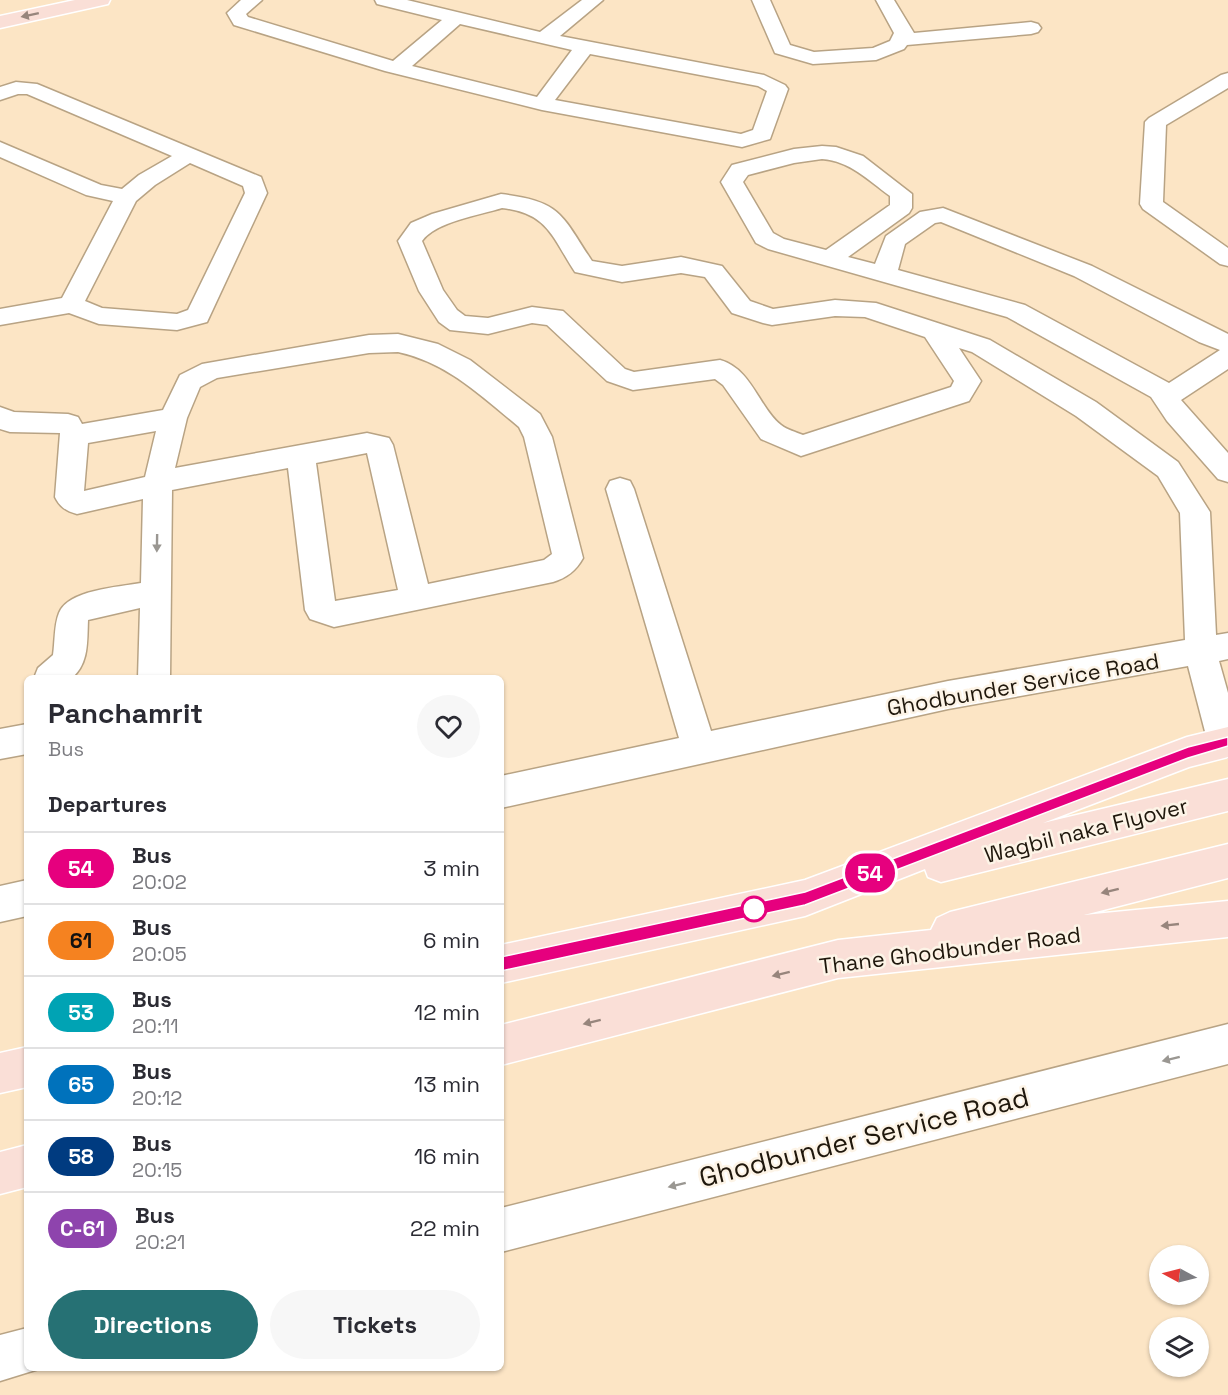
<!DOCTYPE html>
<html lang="en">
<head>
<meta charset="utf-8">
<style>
  :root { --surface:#fff; --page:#f7f7f7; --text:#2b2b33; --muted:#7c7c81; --line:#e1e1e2; --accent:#267174 }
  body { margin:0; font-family:"Space Grotesk",sans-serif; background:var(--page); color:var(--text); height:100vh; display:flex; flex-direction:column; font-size:22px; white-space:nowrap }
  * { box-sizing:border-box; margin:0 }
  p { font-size:20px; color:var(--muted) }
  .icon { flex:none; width:33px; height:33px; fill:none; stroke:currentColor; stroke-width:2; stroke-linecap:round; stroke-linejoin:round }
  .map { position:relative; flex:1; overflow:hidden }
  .drawer { position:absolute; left:24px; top:675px; width:480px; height:696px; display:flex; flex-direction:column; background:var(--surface); border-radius:9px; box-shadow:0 2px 4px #0004 }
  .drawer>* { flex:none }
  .badge { padding:0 12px; border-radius:20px; font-size:21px; line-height:39px }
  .needle { width:39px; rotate:277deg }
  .controls { position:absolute; left:1149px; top:1245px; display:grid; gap:12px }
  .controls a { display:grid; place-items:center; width:60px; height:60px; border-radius:50%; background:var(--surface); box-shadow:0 2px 4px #0004; font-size:30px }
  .map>.badge { position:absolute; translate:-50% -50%; box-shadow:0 0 0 3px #fff }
  h2 { padding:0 24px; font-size:22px; line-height:54px }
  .round { display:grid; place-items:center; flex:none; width:63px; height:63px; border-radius:32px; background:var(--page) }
  .overview { display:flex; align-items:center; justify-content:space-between; height:102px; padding:0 24px }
  h1 { font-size:28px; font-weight:700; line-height:45px }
  .action { display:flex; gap:12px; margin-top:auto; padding:12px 24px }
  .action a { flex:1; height:69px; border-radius:36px; background:var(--accent); color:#fff; font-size:24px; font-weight:700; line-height:69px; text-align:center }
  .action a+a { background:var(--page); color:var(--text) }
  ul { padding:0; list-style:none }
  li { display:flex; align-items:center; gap:18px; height:72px; padding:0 24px; border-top:2px solid var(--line) }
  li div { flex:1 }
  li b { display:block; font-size:22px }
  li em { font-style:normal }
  li .badge { min-width:66px; font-weight:700; text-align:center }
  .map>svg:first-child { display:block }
</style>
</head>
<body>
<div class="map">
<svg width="1228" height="1395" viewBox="0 0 1228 1395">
  <rect width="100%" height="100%" fill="#fce5c5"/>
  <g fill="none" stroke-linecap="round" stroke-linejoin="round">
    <g stroke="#b8a384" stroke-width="3">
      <g id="minor">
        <path d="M241,0H262L246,14L248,17L393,61L442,20L377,4L375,0H407L540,32L582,0H603L560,36L764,75L785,85L788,89L770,139L742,147L542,110L385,71L234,25L227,13ZM460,24L572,50L537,97L412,66ZM590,54L758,86L767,91L753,130L741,134L555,100Z"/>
        <polygon points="752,0 770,0 790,45 814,52 873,48 890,41 894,33 876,0 894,0 914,33 1031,22 1038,24 1041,28 1038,32 1031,34 907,45 904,49 876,60 813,64 775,53"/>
        <polygon points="1228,73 1228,88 1166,125 1163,202 1228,248 1228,266 1220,264 1143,209 1140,204 1145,122 1149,118 1221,75"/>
        <path d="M16,82L37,84L261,177L267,193L207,322L177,330L99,324L69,313L0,325V309L62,298L113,201L86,195L0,157V142L101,185L122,189L139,175L172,156L27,94H18L0,100V87ZM190,163L243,186L245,193L188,310L177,314L102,308L85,301L136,201L155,185Z"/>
        <path d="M822,146L836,147L863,156L912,194V208L909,213L848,257L875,264L886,236L920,212L943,208L1092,266L1228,334V369L1181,400L1228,453V482L1218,479L1167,421L1151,397L1007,317L768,249L756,243L721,182L732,165L794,149ZM822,159C850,161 868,180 890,196V205L826,250L784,239L773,233L743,182L748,175L794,163ZM941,222L1074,276L1199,342L1220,350L1169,383L1025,305L898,270L905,244L935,223Z"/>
        <path d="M501,194C561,201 561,214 592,261L622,266L681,257L722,266L750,301L773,309L835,300L876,303L990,340L1096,402L1178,462L1210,512L1216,635L1228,633V659L1219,661L1228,693V757L1213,754L1208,743L1188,666L948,709L501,808V776L679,738L606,489L610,481L620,478L630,481L634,489L711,731L948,681L1185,640L1180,513L1158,476L1076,416L972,352L959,348L981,381L969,401L801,456L761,439L723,385L715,379L633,390L607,381L547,325L532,323L488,334L450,330L439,322L419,291L398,241L411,223L432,214ZM502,208C548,213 552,237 575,272L622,282L681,273L705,277L732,313L763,323L772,325L835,316L865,317L925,337L954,381L951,387L803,435C796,432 787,430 781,425C759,408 752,369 720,360L634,372L625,369L563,311L532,307L488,318L465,316L457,310L443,290L422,241C435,222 480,215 502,208Z"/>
        <path d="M398,334L438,344L470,360L540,414L552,437L583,558C576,571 566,578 553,582L334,627L310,619L305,610L288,468L172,490L170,678H138L140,608L88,620C87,642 89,663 72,678H34L38,668L53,655C55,642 54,625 59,613C68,590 118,587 141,583L143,499L77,514C66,511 60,507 55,497L60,433L10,432L0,429V407L14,412L68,414L78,417L82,424L163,410L180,375L202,364L369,335ZM398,352C448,363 480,395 519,427L524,437L552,554L544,560L428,584L393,445L389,438L367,433L175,468L187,418L200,387L217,378L369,353ZM156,431L145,477L84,491L88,443ZM367,453L398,590L335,601L316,463Z"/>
        <polygon points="27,724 27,754 0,759 0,729"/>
        <polygon points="27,880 27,916 0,922 0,886"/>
        <polygon points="1228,1024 1228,1064 501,1252 501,1208"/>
        <polygon points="27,1328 27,1368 42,1368 0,1381 0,1335"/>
      </g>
    </g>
    <g stroke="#fff" stroke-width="3">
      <g id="major">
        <polygon points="75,0 110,0 108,4 0,28 0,16"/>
        <polygon points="1228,727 1228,757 1189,767 1043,823 1228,779 1228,811 941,882 928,877 925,869 805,916 501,983 501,945 805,880 1187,737"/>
        <polygon points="1228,844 1228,878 1084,915 1228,901 1228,937 838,978 501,1065 501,1025 838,940 931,930 937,918 950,912"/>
        <polygon points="27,1047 27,1087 0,1093 0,1053"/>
        <polygon points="27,1145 27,1187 0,1194 0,1152"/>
      </g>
    </g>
    <use href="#minor" fill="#fff" fill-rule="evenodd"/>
    <use href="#major" fill="#fadfd7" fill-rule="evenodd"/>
  </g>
  <defs><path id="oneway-solid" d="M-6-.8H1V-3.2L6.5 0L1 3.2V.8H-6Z" transform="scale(1.5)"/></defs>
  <g fill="#97857c">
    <use href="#oneway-solid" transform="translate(30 15) rotate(168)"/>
    <use href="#oneway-solid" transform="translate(1110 891) rotate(166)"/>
    <use href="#oneway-solid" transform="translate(1170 925) rotate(174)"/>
    <use href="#oneway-solid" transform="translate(781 974) rotate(166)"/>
    <use href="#oneway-solid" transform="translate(592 1022) rotate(166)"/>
  </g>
  <g fill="#9a9792">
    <use href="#oneway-solid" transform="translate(157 543) rotate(91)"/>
    <use href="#oneway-solid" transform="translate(1171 1059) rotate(166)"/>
    <use href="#oneway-solid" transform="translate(677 1185) rotate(166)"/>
  </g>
  <polygon fill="#e6007e" stroke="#fff" stroke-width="1.5" points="1228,737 1228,746 1188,758 805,905 501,971 496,969 494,964 496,959 501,957 805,892 1188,747"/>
  <circle fill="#fff" stroke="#e6007e" stroke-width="3" cx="754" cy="909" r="12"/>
  <g text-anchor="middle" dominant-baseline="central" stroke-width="5" stroke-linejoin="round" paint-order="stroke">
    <g font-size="22" fill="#1f170c" stroke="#fdf4e7">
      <text transform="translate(1023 684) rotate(-10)">Ghodbunder Service Road</text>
      <text transform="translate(1086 830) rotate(-14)">Wagbil naka Flyover</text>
      <text transform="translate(950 950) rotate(-7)">Thane Ghodbunder Road</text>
    </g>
    <g font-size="27" fill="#1f170c" stroke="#fdf4e7">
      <text transform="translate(864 1137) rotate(-14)">Ghodbunder Service Road</text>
    </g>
  </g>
</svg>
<div class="controls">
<a><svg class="needle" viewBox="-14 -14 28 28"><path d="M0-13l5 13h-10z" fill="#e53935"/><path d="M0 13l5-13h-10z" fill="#7c7c81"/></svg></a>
<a><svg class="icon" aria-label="layers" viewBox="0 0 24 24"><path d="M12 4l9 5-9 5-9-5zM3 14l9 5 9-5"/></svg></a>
</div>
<b class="badge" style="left:870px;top:873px;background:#e6007e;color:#fff">54</b>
<section class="drawer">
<div class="overview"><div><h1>Panchamrit</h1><p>Bus</p></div><a class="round"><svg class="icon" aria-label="heart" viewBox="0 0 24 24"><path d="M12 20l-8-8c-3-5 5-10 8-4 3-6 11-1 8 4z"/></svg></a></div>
<h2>Departures</h2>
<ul>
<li><span class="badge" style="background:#e6007e;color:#fff">54</span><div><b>Bus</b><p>20:02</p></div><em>3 min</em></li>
<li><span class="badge" style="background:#f58220;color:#111">61</span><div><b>Bus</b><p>20:05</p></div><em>6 min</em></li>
<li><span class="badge" style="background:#00a3b4;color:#fff">53</span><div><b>Bus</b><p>20:11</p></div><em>12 min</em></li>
<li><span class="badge" style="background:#0072bc;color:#fff">65</span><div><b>Bus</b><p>20:12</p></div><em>13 min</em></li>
<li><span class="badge" style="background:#003b80;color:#fff">58</span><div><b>Bus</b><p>20:15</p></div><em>16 min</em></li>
<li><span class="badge" style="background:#8e44ad;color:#fff">C-61</span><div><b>Bus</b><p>20:21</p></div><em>22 min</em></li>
</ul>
<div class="action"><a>Directions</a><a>Tickets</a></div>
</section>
</div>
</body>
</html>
